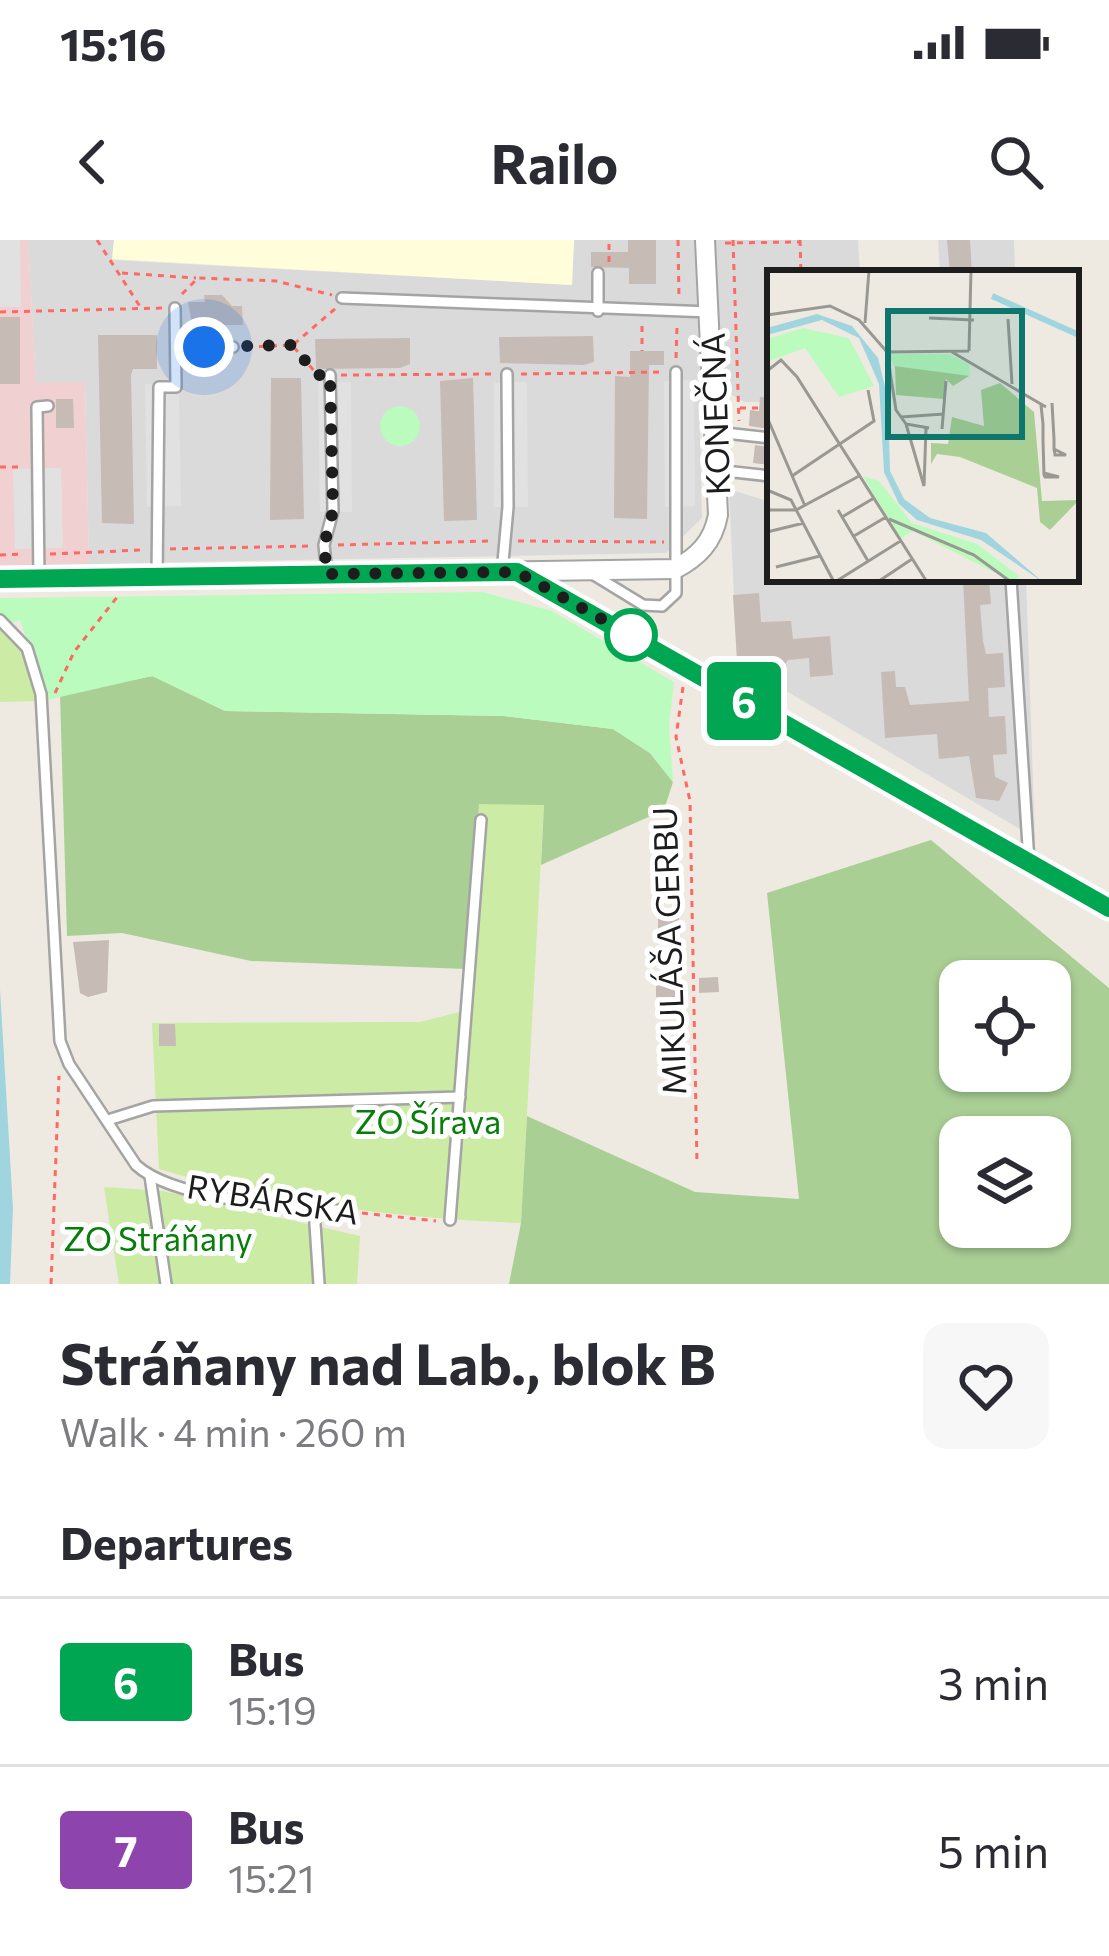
<!DOCTYPE html>
<html lang="en">
<head>
<meta charset="utf-8">
<style>
  :root { --surface:#fff; --page:#f7f7f7; --text:#2b2b33; --muted:#7c7c81; --line:#e1e1e2 }
  body { margin:0; font-family:Commissioner,sans-serif; background:var(--page); color:var(--text); height:100vh; display:flex; flex-direction:column; font-size:45px; white-space:nowrap }
  * { box-sizing:border-box; margin:0 }
  p { font-size:39px; color:var(--muted) }
  .icon { flex:none; width:66px; height:66px; fill:none; stroke:currentColor; stroke-width:2; stroke-linecap:round; stroke-linejoin:round }
  .map { position:relative; height:1044px; overflow:hidden }
  .drawer { display:flex; flex-direction:column; background:var(--surface); flex:1 }
  .drawer>* { flex:none }
  .badge { padding:0 24px; border-radius:9px; font-size:42px; line-height:78px }
  .controls { position:absolute; left:939px; top:720px; display:grid; gap:24px }
  .controls a { display:grid; place-items:center; width:132px; height:132px; border-radius:24px; background:var(--surface); box-shadow:0 3px 9px #0004; font-size:60px }
  .you { position:absolute; width:60px; height:60px; margin:-30px; border:9px solid #fff; border-radius:50%; background:#1a73e8; box-shadow:0 0 0 18px #1a73e833 }
  .map>.badge { position:absolute; translate:-50% -50%; box-shadow:0 0 0 6px #fff }
  h2 { padding:0 60px; font-size:45px; line-height:108px }
  .round { display:grid; place-items:center; flex:none; width:126px; height:126px; border-radius:24px; background:var(--page) }
  .head { display:flex; align-items:center; justify-content:space-between; height:204px; padding:0 60px }
  h1 { font-size:57px; font-weight:700; line-height:90px }
  ul { padding:0; list-style:none }
  li { display:flex; align-items:center; gap:36px; height:168px; padding:0 60px; border-top:3px solid var(--line) }
  li div { flex:1 }
  li b { display:block; font-size:45px }
  li em { font-style:normal }
  li .badge { min-width:132px; font-weight:700; text-align:center }
  .status { display:flex; justify-content:space-between; align-items:center; height:84px; padding:0 60px; background:var(--surface); direction:ltr }
  .status svg { height:33px; fill:currentColor }
  header { display:flex; justify-content:space-between; align-items:center; height:156px; padding:0 60px; background:var(--surface); font-size:54px; font-weight:700 }
  .map>svg:first-child { display:block }
</style>
</head>
<body>
<div class="status"><b>15:16</b><svg viewBox="0 0 49 12"><path d="M0 12V9h3v3zM5 12V6h3v6zM10 12V3h3v9zM15 12V0h3v12zM26 1h20v11H26zM47 4h2v5h-2z"/></svg></div>
<header><svg class="icon" aria-label="back" viewBox="0 0 24 24"><path d="M15 5l-7 7 7 7"/></svg>Railo<svg class="icon" aria-label="search" viewBox="0 0 24 24"><circle cx="10" cy="10" r="6"/><path d="M15 15l6 6"/></svg></header>
<div class="map">
<svg width="1109" height="1044" viewBox="0 0 1109 1044">
  <rect width="100%" height="100%" fill="#eeeae2"/>
  <g fill="#dbdada">
    <polygon points="28,0 114,0 113,20 572,45 574,0 858,0 860,33 770,33 770,162 744,162 699,136 702,278 666,313 89,324 85,142 36,144"/>
    <polygon points="938,0 1014,0 1015,33 940,33"/>
    <polygon points="729,249 770,262 770,339 1026,339 1035,598 737,422"/>
  </g>
  <polygon fill="#f0d0d1" points="0,0 28,0 36,143 85,142 89,324 0,326"/>
  <polygon fill="#fffdda" points="114,0 574,0 572,45 112,19"/>
  <g fill="#cceba5">
    <polygon points="0,385 21,406 38,461 0,462"/>
    <path d="M478,563L544,564L521,983C402,979 274,963 159,929L152,783L420,782L463,771Z"/>
    <polygon points="104,947 163,951 360,996 357,1044 119,1044"/>
  </g>
  <g fill="#aacf95" fill-rule="evenodd">
    <polygon points="153,436 225,471 504,476 613,489 650,513 673,542 664,570 541,625 544,565 479,564 466,729 251,721 122,693 67,696 60,454"/>
    <path d="M931,600L1109,748V1044H509L521,983L527,876L695,952L799,959L767,653ZM960,741H1050V831H960ZM960,897H1050V987H960Z"/>
  </g>
  <g fill="#bcfbbe">
    <circle cx="400" cy="186" r="20"/>
    <polygon points="483,352 552,371 674,442 669,485 673,542 650,513 613,489 504,476 225,471 152,436 47,460 20,380 12,383 0,373 0,358"/>
  </g>
  <g fill="#e1e1e1">
    <polygon points="0,0 20,0 21,67 0,67"/>
    <polygon points="694,140 695,266 665,267 664,141"/>
    <polygon points="318,142 351,142 352,272 320,272"/>
    <polygon points="527,142 528,267 494,267 494,143"/>
    <polygon points="179,143 181,266 147,267 145,144"/>
    <polygon points="61,228 63,308 15,309 13,229"/>
  </g>
  <polygon fill="#a0d4de" points="0,749 13,968 10,1044 0,1044"/>
  <g fill="#c6bbb5">
    <polygon points="628,0 656,0 656,44 629,44 629,28 591,27 591,12 628,12"/>
    <polygon points="947,0 970,0 972,33 950,33"/>
    <polygon points="204,55 222,55 232,66 242,66 243,85 212,85 212,94 194,94 188,62 205,62"/>
    <rect x="0" y="77" width="20" height="67"/>
    <polygon points="98,95 157,95 157,129 133,129 131,135 134,284 102,283"/>
    <polygon points="593,96 594,122 584,125 500,123 499,97"/>
    <polygon points="410,98 410,124 400,128 316,129 315,99"/>
    <polygon points="630,111 664,111 664,125 649,125 647,279 614,278 615,136 630,137"/>
    <polygon points="271,138 301,138 304,279 270,280"/>
    <polygon points="473,138 477,280 444,281 440,141"/>
    <polygon points="760,157 770,157 770,189 749,186 750,170 759,171"/>
    <polygon points="56,159 73,159 74,188 56,188"/>
    <polygon points="755,205 770,207 770,225 753,223"/>
    <polygon points="963,339 989,339 991,364 980,365 983,401 986,414 1003,413 1005,447 988,448 989,477 1005,476 1007,514 993,515 995,537 1008,543 999,561 976,558 969,516 939,519 937,494 885,498 881,432 895,431 896,447 905,447 910,465 969,461"/>
    <polygon points="759,353 761,382 791,381 793,399 830,396 833,435 810,437 809,418 788,420 783,427 771,418 737,420 733,355"/>
    <rect x="658" y="676" width="21" height="13"/>
    <polygon points="109,700 107,752 88,757 80,753 73,702"/>
    <polygon points="718,737 719,752 699,753 699,738"/>
    <polygon points="675,741 675,757 656,757 656,742"/>
    <polygon points="159,784 175,784 176,806 159,806"/>
  </g>
  <g fill="none" stroke-linecap="round" stroke-linejoin="round">
    <g stroke="#a4a4a4" stroke-width="14">
      <g id="service">
        <polyline points="342,58 710,72"/>
        <polyline points="598,71 598,33"/>
        <polyline points="176,107 233,107"/>
        <polyline points="716,192 770,198"/>
        <polyline points="716,230 770,236"/>
        <polyline points="502,333 508,267 507,134"/>
        <polyline points="327,334 324,305 333,271 330,135"/>
        <polyline points="594,335 643,365 662,366 676,353 676,132"/>
        <polyline points="1011,339 1029,622 1109,668"/>
        <polyline points="39,340 37,167 48,166"/>
        <polyline points="157,340 159,147 176,147 175,68"/>
        <path d="M0,380L27,408L41,454L60,801L69,824L136,925C175,961 295,967 348,971"/>
        <polyline points="108,880 153,866 460,857"/>
        <polyline points="150,936 166,1044"/>
        <polyline points="314,969 319,1044"/>
        <polyline points="450,980 481,580"/>
      </g>
    </g>
    <g stroke="#a4a4a4" stroke-width="22">
      <g id="minor">
        <polyline points="521,335 1029,622"/>
        <path d="M0,339L675,329C698,317 713,302 718,275L705,0"/>
      </g>
    </g>
    <g stroke="#fe6963" stroke-width="3" stroke-dasharray="6 6" stroke-linecap="butt">
      <polyline points="97,0 141,68"/>
      <polyline points="678,0 679,58"/>
      <polyline points="733,0 739,181"/>
      <polyline points="800,0 801,33"/>
      <polyline points="725,3 800,2"/>
      <polyline points="609,22 609,0"/>
      <polyline points="122,33 196,38"/>
      <polyline points="182,54 198,38 276,41 332,55"/>
      <polyline points="0,72 163,68"/>
      <polyline points="642,86 642,111"/>
      <polyline points="294,104 336,68"/>
      <polyline points="247,107 292,105 315,132"/>
      <polyline points="676,118 677,86"/>
      <polyline points="521,134 662,132"/>
      <polyline points="341,135 494,134"/>
      <polyline points="740,168 770,168"/>
      <polyline points="0,227 22,227"/>
      <polyline points="518,301 664,302"/>
      <polyline points="338,305 490,301"/>
      <polyline points="170,309 310,306"/>
      <polyline points="50,314 142,310"/>
      <polyline points="0,315 22,314"/>
      <polyline points="683,447 676,497 690,561 697,924"/>
      <polyline points="55,453 74,412 118,356"/>
      <polyline points="362,973 436,981"/>
      <polyline points="51,1044 59,836"/>
    </g>
    <use href="#service" stroke="#fff" stroke-width="9"/>
    <use href="#minor" stroke="#fff" stroke-width="18"/>
  </g>
  <g fill="none" stroke-linecap="round" stroke-linejoin="round">
    <g stroke="#fff" stroke-width="27">
      <polyline id="line" points="0,339 517,332 1109,668"/>
    </g>
    <use href="#line" stroke="#00a651" stroke-width="18"/>
    <polyline stroke="#1d1d1d" stroke-width="12" stroke-dasharray="0 21.6" points="204,107 292,105 317,135 330,135 333,271 324,305 327,334 517,332 631,395"/>
  </g>
  <circle fill="#fff" stroke="#00a651" stroke-width="6" cx="631" cy="395" r="24"/>
  <g text-anchor="middle" dominant-baseline="central" stroke-width="10" stroke-linejoin="round" paint-order="stroke">
    <g font-size="33" fill="#1d1d1d" stroke="#fff">
      <text transform="translate(714 174) rotate(-92)">KONEČNÁ</text>
      <text transform="translate(668 711) rotate(-92)">MIKULÁŠA GERBU</text>
      <text transform="translate(273 958) rotate(9)">RYBÁRSKA</text>
    </g>
    <g font-size="33" fill="#087e0a" stroke="#fff">
      <text x="428" y="880">ZO Šírava</text>
      <text x="158" y="997">ZO Stráňany</text>
    </g>
  </g>
  <g transform="translate(767 30)">
    <rect width="312" height="312" fill="#eeeae2"/>
    <path d="M128,96L195,100L202,106L186,116L179,109L177,129L129,125ZM233,113L267,142L275,231L312,230L283,260L273,252L270,218L193,187L170,184L164,194V173L181,174L185,147L217,156L214,120Z" fill="#aacf95"/>
    <path d="M36,58L82,68L107,116L72,127L38,78L0,92V69ZM121,84H182L202,94L203,106L127,96ZM96,206L112,211L145,253L210,274L252,306L246,312L146,261L133,269Z" fill="#bcfbbe"/>
    <path d="M50,44L85,56L111,88L121,129L123,201L137,229L163,248L219,263L276,312L214,270L150,250L132,234L117,202L112,114L92,68L55,50L0,65V58Z" fill="#a0d4de"/>
    <path fill="none" stroke="#a0d4de" stroke-width="6" d="M225,26L312,65"/>
    <path fill="none" stroke="#9a9893" stroke-width="3" d="M0,45L63,36L92,50L120,82L202,81M162,48L207,50M241,49L245,114M98,53L102,0M202,81L204,0M120,82L129,140L139,154L162,158M185,82L279,137M0,101L14,90L30,107L160,312M285,133L287,169V179L288,184V185H299L287,179M274,135L276,154V170L277,205L278,207H292L277,203M0,147L38,236M134,147L177,144M139,154L157,216L159,158M175,159L179,111M25,206L107,151L101,120M0,220L24,230L67,312M0,240H29L94,205M71,240L101,291M75,247L107,228M122,249L207,285L244,312M0,262L37,253M87,266L119,247M9,297L53,286M112,311L145,289M68,312L135,270"/>
    <path fill="#0f766e" fill-opacity="0.15" stroke="#0f766e" stroke-width="6" d="M121,41H255V167H121Z"/>
    <rect width="312" height="312" fill="none" stroke="#1d1d1d" stroke-width="6"/>
  </g>
</svg>
<div class="controls">
<a><svg class="icon" aria-label="locate" viewBox="0 0 24 24"><circle cx="12" cy="12" r="6"/><path d="M12 2v4M12 18v4M2 12h4M18 12h4"/></svg></a>
<a><svg class="icon" aria-label="layers" viewBox="0 0 24 24"><path d="M12 4l9 5-9 5-9-5zM3 14l9 5 9-5"/></svg></a>
</div>
<div class="you" style="left:204px;top:107px"></div>
<b class="badge" style="left:744px;top:461px;background:#00a651;color:#fff">6</b>
</div>
<section class="drawer">
<div class="head"><div><h1>Stráňany nad Lab., blok B</h1><p>Walk · 4 min · 260 m</p></div><a class="round"><svg class="icon" aria-label="heart" viewBox="0 0 24 24"><path d="M12 20l-8-8c-3-5 5-10 8-4 3-6 11-1 8 4z"/></svg></a></div>
<h2>Departures</h2>
<ul>
<li><span class="badge" style="background:#00a651;color:#fff">6</span><div><b>Bus</b><p>15:19</p></div><em>3 min</em></li>
<li><span class="badge" style="background:#8e44ad;color:#fff">7</span><div><b>Bus</b><p>15:21</p></div><em>5 min</em></li>
</ul>
</section>
</body>
</html>
